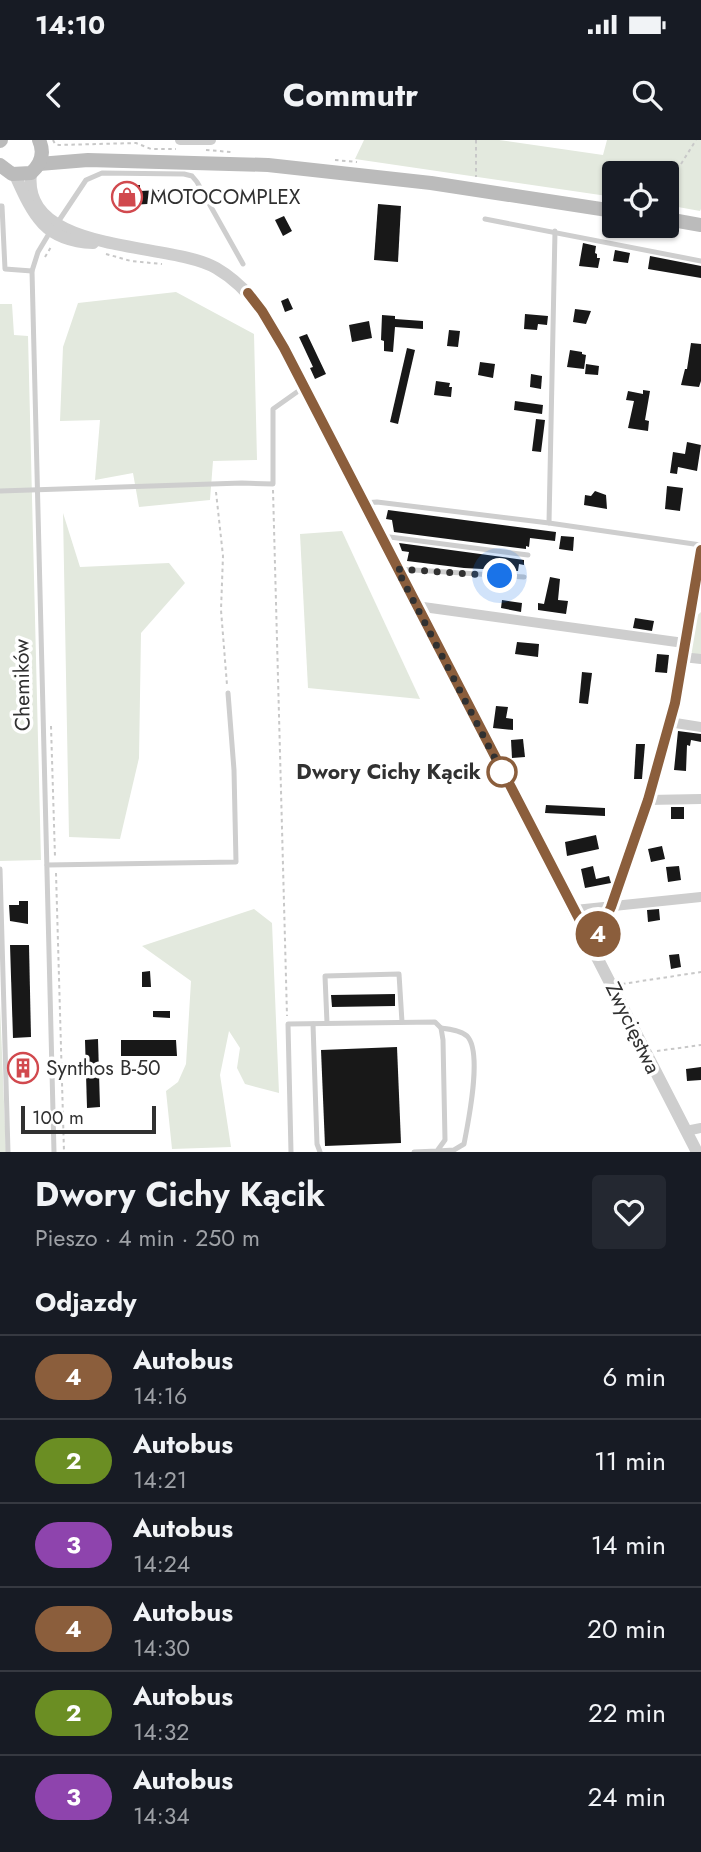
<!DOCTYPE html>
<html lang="pl">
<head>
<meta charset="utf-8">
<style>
  :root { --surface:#171b24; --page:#242831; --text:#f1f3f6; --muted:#9ea1a6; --line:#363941 }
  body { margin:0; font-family:Jost,sans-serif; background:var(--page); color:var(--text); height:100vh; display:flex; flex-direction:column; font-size:26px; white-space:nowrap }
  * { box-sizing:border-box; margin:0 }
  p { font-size:23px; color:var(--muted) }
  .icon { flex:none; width:38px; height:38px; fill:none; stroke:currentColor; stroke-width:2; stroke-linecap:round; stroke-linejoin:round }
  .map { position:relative; height:1012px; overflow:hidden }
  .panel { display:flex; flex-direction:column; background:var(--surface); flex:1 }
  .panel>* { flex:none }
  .badge { padding:0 14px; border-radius:23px; font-size:24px; line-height:46px }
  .tools { position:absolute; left:602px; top:21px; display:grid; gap:14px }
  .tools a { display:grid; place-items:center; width:77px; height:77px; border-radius:7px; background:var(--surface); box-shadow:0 2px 5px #0004; font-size:35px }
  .scale { position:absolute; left:21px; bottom:18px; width:135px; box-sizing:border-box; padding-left:7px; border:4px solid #313131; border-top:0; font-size:19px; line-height:24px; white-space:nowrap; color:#313131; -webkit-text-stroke:5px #fff; paint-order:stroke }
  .you { position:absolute; width:35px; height:35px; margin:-18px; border:5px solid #fff; border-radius:50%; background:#1a73e8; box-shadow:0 0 0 10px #1a73e833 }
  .map>.badge { position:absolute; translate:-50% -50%; box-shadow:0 0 0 4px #fff }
  h2 { padding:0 35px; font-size:26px; line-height:63px }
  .round { display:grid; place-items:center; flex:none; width:74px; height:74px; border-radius:7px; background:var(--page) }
  .summary { display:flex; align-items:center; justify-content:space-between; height:119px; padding:0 35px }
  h1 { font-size:33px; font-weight:700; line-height:52px }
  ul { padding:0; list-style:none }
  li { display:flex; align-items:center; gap:21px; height:84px; padding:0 35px; border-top:2px solid var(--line) }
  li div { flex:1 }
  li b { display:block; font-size:26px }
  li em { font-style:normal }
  li .badge { min-width:77px; font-weight:700; text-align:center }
  .status { display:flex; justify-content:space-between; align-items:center; height:49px; padding:0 35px; background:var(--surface); direction:ltr }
  .status svg { height:19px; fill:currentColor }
  header { display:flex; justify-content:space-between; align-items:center; height:91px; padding:0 35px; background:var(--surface); font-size:32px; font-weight:700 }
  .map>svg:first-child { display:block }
</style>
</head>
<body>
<div class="status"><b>14:10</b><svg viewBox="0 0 49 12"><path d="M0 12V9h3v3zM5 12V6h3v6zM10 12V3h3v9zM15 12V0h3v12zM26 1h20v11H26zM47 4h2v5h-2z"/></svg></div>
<header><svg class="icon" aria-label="back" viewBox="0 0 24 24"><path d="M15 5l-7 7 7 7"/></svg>Commutr<svg class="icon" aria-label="search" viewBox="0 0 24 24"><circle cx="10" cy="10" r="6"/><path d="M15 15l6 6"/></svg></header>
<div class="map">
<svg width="701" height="1012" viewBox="0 0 701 1012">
  <rect width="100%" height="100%" fill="#fff"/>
  <g fill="#e3e9de">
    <polygon points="364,0 499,0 603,15 607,0 701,0 701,69 700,71 667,65 667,33 614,33 614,57 355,19"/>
    <polygon points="176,152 254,194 257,320 213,321 210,360 139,367 133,333 95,340 100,280 60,281 63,207 78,163"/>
    <polygon points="0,164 12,164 14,195 28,196 41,720 0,721"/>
    <polygon points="63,373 80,427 169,423 185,443 141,493 139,618 120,699 69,697"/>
    <polygon points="342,391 420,559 308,548 300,394"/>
    <polygon points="701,472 701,517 692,513 689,509 693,479"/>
    <polygon points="254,769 272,783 279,953 245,944 237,928 240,908 229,891 220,935 231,1007 172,1009 166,951 178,942 186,924 191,841 142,806"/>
    <polygon points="0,864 6,1012 0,1012"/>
  </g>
  <g fill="#181818">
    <polygon points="140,45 140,51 162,50 163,63 115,66 115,52 126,52 125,46"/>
    <polygon points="378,64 401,66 398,122 374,120"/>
    <polygon points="284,76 292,91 283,96 275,80"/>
    <polygon points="583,103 596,106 595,113 597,114 597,118 600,118 598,128 579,126"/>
    <polygon points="615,110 630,113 628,123 613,121"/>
    <polygon points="650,116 701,126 701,138 648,129"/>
    <polygon points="288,158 293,169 285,172 281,161"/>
    <polygon points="575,169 591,171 586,184 573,182"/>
    <polygon points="525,174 548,176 547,185 538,184 537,190 524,189"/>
    <polygon points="382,175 395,176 395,179 423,181 423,189 395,187 393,212 384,211 384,201 381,200"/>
    <polygon points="369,181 372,198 352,202 349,185"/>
    <polygon points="449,190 460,191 458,207 447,206"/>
    <polygon points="307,194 326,234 315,239 310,228 313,227 299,197"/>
    <polygon points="691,203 701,204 701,241 699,247 681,245 685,229 687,229"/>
    <polygon points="407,208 415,210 398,284 390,282"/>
    <polygon points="570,210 582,212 582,214 586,215 584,229 567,227"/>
    <polygon points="480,222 495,224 493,238 478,235"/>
    <polygon points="586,224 599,226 598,235 585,234"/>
    <polygon points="531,234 542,236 541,249 530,247"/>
    <polygon points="436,241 450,243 449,247 452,247 451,257 434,255"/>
    <polygon points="643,250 650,251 645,280 649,281 648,291 628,288 634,261 626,260 628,251 643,254"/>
    <polygon points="515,261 543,265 542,274 514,270"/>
    <polygon points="536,279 545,280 541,312 532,311"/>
    <polygon points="687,302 701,305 697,331 678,327 677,334 670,333 673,312 685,314"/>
    <polygon points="667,346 683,348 680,371 665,369"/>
    <polygon points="595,351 606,355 607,369 584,365 585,355 591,356"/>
    <polygon points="388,370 556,392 555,401 530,398 529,407 526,406 526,409 394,392 392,380 386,379"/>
    <polygon points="561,396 574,397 573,411 559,409"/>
    <polygon points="399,403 524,420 524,425 519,424 518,431 464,428 407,421 409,412 402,411"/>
    <polygon points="550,437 560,439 558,460 568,461 566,474 538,470 538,463 544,464"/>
    <polygon points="502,460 522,463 521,472 501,468"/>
    <polygon points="635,478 654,481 652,491 633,488"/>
    <polygon points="517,502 539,504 538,517 515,514"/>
    <polygon points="657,514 669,515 667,533 655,532"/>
    <polygon points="582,532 592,533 588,564 579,563"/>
    <polygon points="496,566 508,567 506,578 513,579 513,590 493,588"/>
    <polygon points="678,591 701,594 701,602 691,600 690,606 687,605 686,631 674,630"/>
    <polygon points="523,599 525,617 512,618 511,600"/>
    <polygon points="636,604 645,604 642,639 634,639"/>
    <polygon points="546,665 605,668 605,676 545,673"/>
    <rect x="671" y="667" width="13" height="12"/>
    <polygon points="596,695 599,709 567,716 565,702"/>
    <polygon points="662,706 665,719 651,722 648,709"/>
    <polygon points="593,726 596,739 609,736 611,743 585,748 581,729"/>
    <polygon points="679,726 681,740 668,742 666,727"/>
    <polygon points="19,761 28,761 28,784 10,781 9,765 19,765"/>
    <polygon points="659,769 660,780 648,782 647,770"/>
    <polygon points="10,805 29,805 31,897 13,898"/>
    <polygon points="679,814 681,827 671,829 669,815"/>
    <polygon points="150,831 151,847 142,847 142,832"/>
    <polygon points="395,854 395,866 332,867 331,855"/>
    <polygon points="153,871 170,871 170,878 153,877"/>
    <polygon points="98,899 100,967 87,968 85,900"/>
    <polygon points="121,900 176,900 177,916 121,916"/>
    <polygon points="397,907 401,1003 325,1006 321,910"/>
    <polygon points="31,917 31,938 15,938 14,918"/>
    <polygon points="701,927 701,940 687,941 686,929"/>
  </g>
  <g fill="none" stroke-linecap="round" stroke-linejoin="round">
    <g stroke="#c8c8c8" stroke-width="2" stroke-dasharray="3.5 3.5" stroke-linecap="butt">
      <polyline points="53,0 55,4 59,5 136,3 151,9 176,9"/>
      <polyline points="476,0 476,37"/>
      <polyline points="206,10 231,12"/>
      <polyline points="335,20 357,22"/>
      <polyline points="681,24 696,0"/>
      <polyline points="106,114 131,121 162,124"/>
      <polyline points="45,117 51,107"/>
      <polyline points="273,350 287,876"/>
      <polyline points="216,352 223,416 221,470 227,545"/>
      <polyline points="51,586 55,717"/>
      <polyline points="56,733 64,1012"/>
      <polyline points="622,844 701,832"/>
      <polyline points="657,911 701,905"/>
    </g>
    <g stroke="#cecece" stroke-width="5">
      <polyline points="0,66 2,66 5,129 32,131"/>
      <polyline points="485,79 701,121"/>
      <polyline points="58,82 86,40 102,33 184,34 192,36 197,42 243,124"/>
      <polyline points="50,92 38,112 32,131 54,1012"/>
      <polyline points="0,351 242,343 273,344 273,269 304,247"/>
      <polyline points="363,363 377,362 549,383 701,405"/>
      <polyline points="549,383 555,91"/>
      <polyline points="382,396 528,415"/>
      <polyline points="398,429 524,437"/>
      <polyline points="47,725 236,722 234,630 228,553"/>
      <polyline points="0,729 8,1012"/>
      <polyline points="327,883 325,836 399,834 402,882"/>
      <polyline points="313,884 317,1004 320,1012"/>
      <path d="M437,1011L454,1010L464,1004C468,983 483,912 467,896C460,890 449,889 441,888"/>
      <polyline points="291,1012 288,884 435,882 441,888 443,900 445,1000 437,1011 414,1012"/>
    </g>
    <g stroke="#cecece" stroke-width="10">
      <polyline points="180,0 211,0"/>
      <polyline points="416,466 684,503"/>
      <polyline points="683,517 701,519"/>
      <polyline points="669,582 701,587"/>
      <polyline points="648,660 701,659"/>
      <polyline points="575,770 701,757"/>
      <polyline points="590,800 599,793 611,767 648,660 675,563 701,410"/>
      <polyline points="686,991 701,988"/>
    </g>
    <g stroke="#cecece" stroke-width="12">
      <path d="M31,33C21,115 170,101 216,128C261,154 281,203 304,247L697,1012"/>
      <path d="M15,35C33,75 44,101 93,103"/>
    </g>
    <g stroke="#bbb" stroke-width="14">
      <polyline points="0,1 1,0"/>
      <polyline points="39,24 88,20 268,25 431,43 614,71"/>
      <path d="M0,25L12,34L31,33C41,24 45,13 39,0"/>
      <polyline points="667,79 701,85"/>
    </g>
  </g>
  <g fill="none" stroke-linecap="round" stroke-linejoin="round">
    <g stroke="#fff" stroke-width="16">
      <polyline id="line" points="248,153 262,171 284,208 590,800 599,793 611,767 648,660 675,563 701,410"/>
    </g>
    <use href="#line" stroke="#8b5e3c" stroke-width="10"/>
    <polyline stroke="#313131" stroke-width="7" stroke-dasharray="0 12.6" points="500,436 397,429 502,632"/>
  </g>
  <defs>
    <g id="shop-ring" transform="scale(1.575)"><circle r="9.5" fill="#fff" stroke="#d1494e" stroke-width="1.5"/><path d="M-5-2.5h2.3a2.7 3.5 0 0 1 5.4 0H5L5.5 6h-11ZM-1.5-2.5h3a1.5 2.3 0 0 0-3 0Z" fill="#d1494e"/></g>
    <g id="building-ring" transform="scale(1.575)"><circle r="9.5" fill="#fff" stroke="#d1494e" stroke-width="1.5"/><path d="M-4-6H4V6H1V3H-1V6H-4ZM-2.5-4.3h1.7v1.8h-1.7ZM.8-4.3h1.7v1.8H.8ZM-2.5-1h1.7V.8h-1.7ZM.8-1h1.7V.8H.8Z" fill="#d1494e"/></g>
  </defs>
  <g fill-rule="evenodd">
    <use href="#shop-ring" x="127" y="57"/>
    <use href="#building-ring" x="23" y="928"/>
  </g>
  <circle fill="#fff" stroke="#8b5e3c" stroke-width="3.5" cx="502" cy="632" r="14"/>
  <g text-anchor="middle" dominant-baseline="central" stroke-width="7" stroke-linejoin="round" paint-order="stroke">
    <g font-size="21" fill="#313131" stroke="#fff" text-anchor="start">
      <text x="150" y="57">MOTOCOMPLEX</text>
      <text x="46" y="928">Synthos B-50</text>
    </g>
    <g font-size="21" fill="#313131" stroke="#fff">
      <text transform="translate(22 545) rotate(-91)">Chemików</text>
      <text transform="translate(633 888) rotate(64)">Zwycięstwa</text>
    </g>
    <g font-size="21" font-weight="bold" fill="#313131" stroke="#fff" text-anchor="end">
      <text x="481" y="632">Dwory Cichy Kącik</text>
    </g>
  </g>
</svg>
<div class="tools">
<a><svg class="icon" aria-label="locate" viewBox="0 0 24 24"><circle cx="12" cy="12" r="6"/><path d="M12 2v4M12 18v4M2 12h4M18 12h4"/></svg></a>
</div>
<div class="scale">100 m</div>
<div class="you" style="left:500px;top:436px"></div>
<b class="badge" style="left:598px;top:794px;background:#8b5e3c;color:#fff">4</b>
</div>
<section class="panel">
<div class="summary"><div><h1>Dwory Cichy Kącik</h1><p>Pieszo · 4 min · 250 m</p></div><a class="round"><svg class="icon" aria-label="heart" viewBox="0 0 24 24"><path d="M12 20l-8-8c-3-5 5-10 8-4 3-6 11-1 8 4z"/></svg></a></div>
<h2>Odjazdy</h2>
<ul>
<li><span class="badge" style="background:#8b5e3c;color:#fff">4</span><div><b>Autobus</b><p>14:16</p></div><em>6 min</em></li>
<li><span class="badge" style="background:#6b8e23;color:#fff">2</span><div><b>Autobus</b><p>14:21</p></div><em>11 min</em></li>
<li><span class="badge" style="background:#8e44ad;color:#fff">3</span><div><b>Autobus</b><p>14:24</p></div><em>14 min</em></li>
<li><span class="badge" style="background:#8b5e3c;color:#fff">4</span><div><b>Autobus</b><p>14:30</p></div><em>20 min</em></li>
<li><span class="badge" style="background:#6b8e23;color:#fff">2</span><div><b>Autobus</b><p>14:32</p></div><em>22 min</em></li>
<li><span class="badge" style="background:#8e44ad;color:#fff">3</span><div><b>Autobus</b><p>14:34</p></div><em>24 min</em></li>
</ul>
</section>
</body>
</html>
